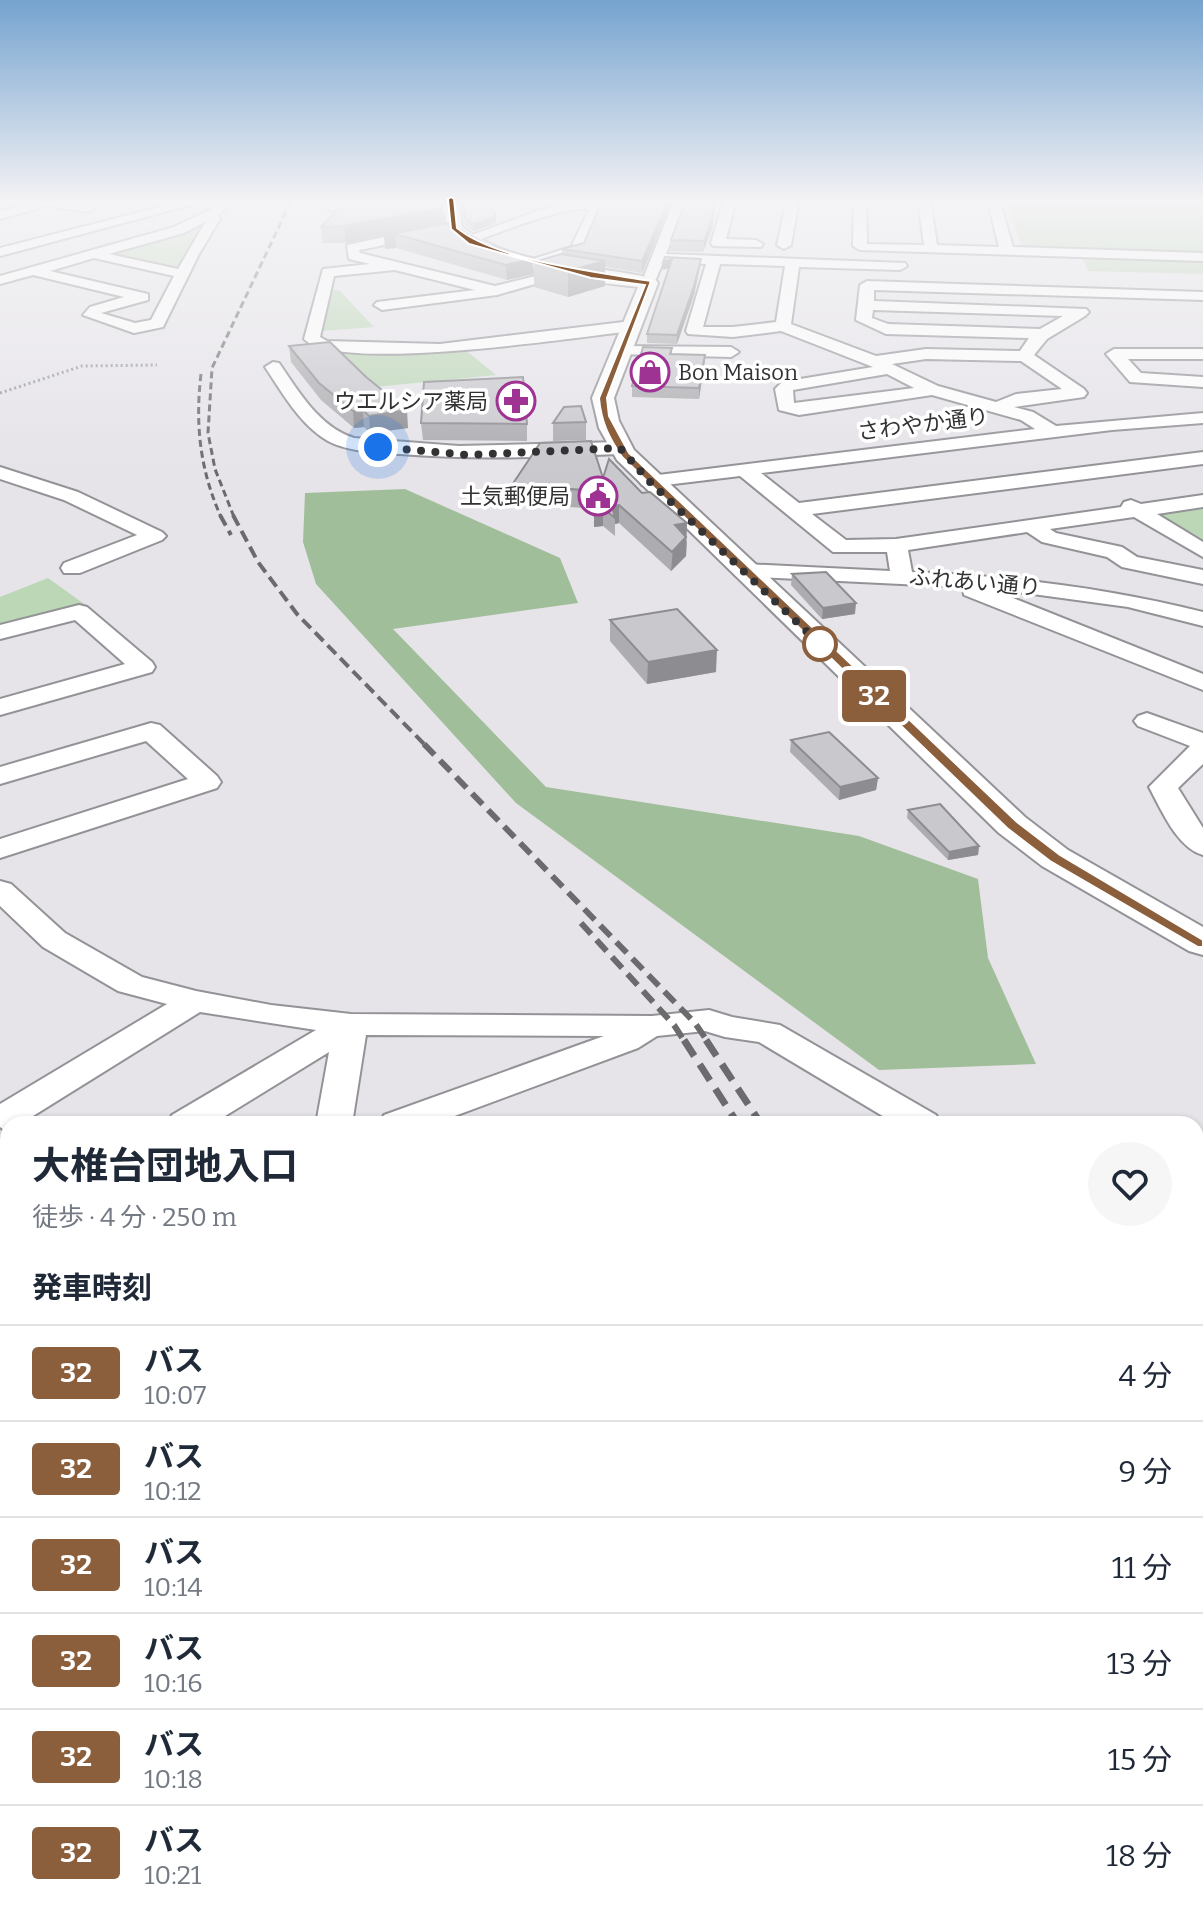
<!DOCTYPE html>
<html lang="ja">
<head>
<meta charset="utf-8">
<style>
  :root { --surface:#fff; --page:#f6f6f7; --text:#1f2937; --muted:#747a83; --line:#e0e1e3 }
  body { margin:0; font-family:Bitter,"Noto Sans JP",serif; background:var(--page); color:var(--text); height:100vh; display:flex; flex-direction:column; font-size:30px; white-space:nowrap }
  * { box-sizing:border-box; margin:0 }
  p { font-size:26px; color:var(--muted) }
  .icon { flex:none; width:44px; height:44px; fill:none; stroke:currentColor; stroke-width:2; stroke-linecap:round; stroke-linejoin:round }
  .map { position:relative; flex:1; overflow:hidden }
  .panel { position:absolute; left:0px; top:1116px; width:1204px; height:800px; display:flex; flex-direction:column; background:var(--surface); border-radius:24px 24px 0 0; box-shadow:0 2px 6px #0004 }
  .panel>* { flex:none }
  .badge { padding:0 16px; border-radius:6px; font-size:28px; line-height:52px }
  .you { position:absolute; width:40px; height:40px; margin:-20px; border:6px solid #fff; border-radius:50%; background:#1a73e8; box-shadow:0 0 0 12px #1a73e833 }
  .map>.badge { position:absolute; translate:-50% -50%; box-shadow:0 0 0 4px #fff }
  h2 { padding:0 32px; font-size:30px; line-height:72px }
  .round { display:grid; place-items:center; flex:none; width:84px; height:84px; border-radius:42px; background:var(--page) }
  .summary { display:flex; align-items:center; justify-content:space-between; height:136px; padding:0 32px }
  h1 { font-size:38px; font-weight:700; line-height:60px }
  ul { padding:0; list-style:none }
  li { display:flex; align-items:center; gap:24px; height:96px; padding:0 32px; border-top:2px solid var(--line) }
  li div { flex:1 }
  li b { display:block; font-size:30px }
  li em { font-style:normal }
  li .badge { min-width:88px; font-weight:700; text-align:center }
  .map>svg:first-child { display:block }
</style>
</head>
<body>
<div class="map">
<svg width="1203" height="1916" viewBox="0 0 1203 1916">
  <rect width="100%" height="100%" fill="#e6e4e9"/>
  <g fill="#bcd7b6">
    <polygon points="1005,199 1203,199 1203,252 1022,246"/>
    <polygon points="199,227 208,228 184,267 173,268 113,255"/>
    <polygon points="1081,255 1203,259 1203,274 1088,271"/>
    <polygon points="333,290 339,290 374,327 322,331"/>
    <polygon points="463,348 496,375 375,387 336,349"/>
    <polygon points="1203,506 1203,547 1150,516"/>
    <polygon points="48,578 87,606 0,629 0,597"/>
  </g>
  <polygon fill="#a0be9a" points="405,489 560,558 578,603 393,629 546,787 859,836 978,879 988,958 1036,1064 879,1070 516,803 316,584 303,542 305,493"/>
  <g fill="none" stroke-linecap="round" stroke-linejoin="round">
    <g stroke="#939297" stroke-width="4">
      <g id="minor">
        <polygon points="43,199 88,204 94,208 88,212 47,206 0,219 0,211"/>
        <polygon points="191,199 213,199 0,256 0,248"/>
        <path d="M583,199H611L597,205L602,209L581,253L540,263L533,259L571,247L589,210C572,203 492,235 471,243L459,240L540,210Z"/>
        <path d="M675,199H687L666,254L905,263L907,266L900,270L799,267L791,324L876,356L926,349L1020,351L1029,338L886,334L856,320L860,285L867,281L1203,292V300L874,290V301L1086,309L1089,312L1085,316L1047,339L1034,355L1084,389L1087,393L1084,397L1014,407L1033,412L1056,426L1203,413V423L1112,430L761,473L799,503L1203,452V464L812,514L846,540L896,539L1121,507L1124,502L1131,500L1141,504L1203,495V507L1157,514L1203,542V557L1134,517L1050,529L1056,533L1122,547L1137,557L1203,570V584L1122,567L1107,557L1042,542L1027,532L908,550L912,572C1011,576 1107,588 1203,612V626L1128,607L988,588L1203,674V690L964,595L963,587L736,576L733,571L744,564L890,571L887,552H833L740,476L649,487L642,485L639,481L642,477L1035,429L1021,420L932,395L799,415L779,410L775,389L782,382L873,367L781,331L733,337L688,334L686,331L706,264L663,262L656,279L651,280L644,276ZM720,264L785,266L776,322L733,327H703ZM873,310L1063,316L1040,329L888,324L872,318ZM926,359L1021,361L1062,389L1016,394L996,402L938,386L892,364ZM887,374L914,388L794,403L793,390Z"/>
        <polygon points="724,199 736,199 726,239 756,240 763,244 761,247 713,246 711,243"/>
        <polygon points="787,199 799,199 791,245 784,249 777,245"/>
        <polygon points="854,199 866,199 867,244 924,245 918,199 930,199 937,245 999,247 987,199 999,199 1013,247 1203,253 1203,261 860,250 853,246"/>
        <polygon points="331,203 452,206 458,210 452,214 327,210 325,207"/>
        <path d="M220,205L226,209L218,215L220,219L199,254L163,327L134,333L83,315L90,307L124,297L33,275L0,284V276L174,227ZM206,221L178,269L109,254L184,233ZM94,258L174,276L151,320L135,323L101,313L148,300V294L50,271Z"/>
        <path d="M427,228L434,232L432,235L365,249L359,250L360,253L495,286L573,267L580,271L497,295L382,310L374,305L377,302L475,290L395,270L334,276L320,337L327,341L440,344L632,321L640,326L632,331C578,337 337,374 304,339L323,269L370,264L349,259L347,245Z"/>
        <polygon points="622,346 731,347 739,352 731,357 616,354 616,348"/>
        <polygon points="1114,349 1203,349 1203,359 1128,359 1141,373 1203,377 1203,387 1130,382 1106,354"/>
        <path d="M273,362L279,363C299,392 319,427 354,438L459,446L620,442L629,448L620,454C546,457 473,460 400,454C376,452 349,452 328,441C300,425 282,392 265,367Z"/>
        <polygon points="0,467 78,492 162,532 166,536 162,540 80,573 64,573 61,568 64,563 137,535 64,500 0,479"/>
        <polygon points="79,605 87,607 152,662 155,667 152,672 0,715 0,699 125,664 75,620 0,639 0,625"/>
        <path d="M1147,713L1203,733V764L1178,788L1203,828V855C1177,848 1161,809 1149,787L1190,746L1138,726L1134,721L1138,716Z"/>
        <polygon points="151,723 160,725 217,776 221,782 217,788 0,858 0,839 188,779 146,741 0,784 0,767"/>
        <polygon points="0,881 11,884 65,933 142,977 196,991 271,1005 351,1014 652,1016 709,1010 732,1017 780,1025 936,1115 941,1124 896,1124 759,1042 725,1037 705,1031 657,1036 638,1048 433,1124 379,1124 384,1115 604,1036 366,1035 352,1124 316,1124 329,1052 212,1124 167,1124 172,1115 316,1030 200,1012 33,1116 38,1124 8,1124 8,1133 0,1127 0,1104 167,1004 118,991 43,947 0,906"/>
        <polygon points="1196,1215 1203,1217 1203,1245 1196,1243"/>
        <polygon points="8,1326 8,1360 0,1362 0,1328"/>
      </g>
    </g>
    <g stroke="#939297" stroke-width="4">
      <path id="major" d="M443,199H459L462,227C517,269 591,263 655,279L658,283L614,398L619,421L634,450L1025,817L1068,850L1203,927V955L1189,951L1042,866L999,833L617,460L599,428L592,398L638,287C577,280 498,272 448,232Z"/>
    </g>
    <polyline stroke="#97969a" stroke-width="3" stroke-dasharray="2 3" stroke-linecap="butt" points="0,393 82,366 157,365"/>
    <polyline stroke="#97969a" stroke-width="8" stroke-dasharray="6 9" stroke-linecap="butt" points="224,1916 225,1908"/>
    <use href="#minor" fill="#fff" fill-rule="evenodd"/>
    <use href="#major" fill="#fff" fill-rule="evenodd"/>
    <g stroke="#6b6a6d" stroke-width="3" stroke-dasharray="7 4" stroke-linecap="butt">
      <path d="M201,374C195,425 200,470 221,517"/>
      <polyline points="234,517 215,469 208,433 212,368 292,199"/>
    </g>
    <g stroke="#6b6a6d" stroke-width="4" stroke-dasharray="12 6" stroke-linecap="butt">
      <polyline points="220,515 231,535"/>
      <polyline points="233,515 258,562 297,614 426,746"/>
    </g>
    <g stroke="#6b6a6d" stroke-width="6" stroke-dasharray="15 8" stroke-linecap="butt">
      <polyline points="424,744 695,1023 708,1042"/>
      <polyline points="581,923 674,1025 685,1042"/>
    </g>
    <g stroke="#6b6a6d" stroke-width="7" stroke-dasharray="19 10" stroke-linecap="butt">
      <polyline points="684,1040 738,1124"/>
      <polyline points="706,1040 761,1124"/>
    </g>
    <g stroke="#6b6a6d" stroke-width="9" stroke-dasharray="25 13" stroke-linecap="butt">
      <polyline points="1096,1908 1099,1916"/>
      <polyline points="1124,1908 1127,1916"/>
    </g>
  </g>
  <g fill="#adacb0">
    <polygon points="331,199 440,199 444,224 534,274 507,280 396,248 385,249 384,235 346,243 322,243 321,227 347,200"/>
    <polygon points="461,199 496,223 474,231 465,225"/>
    <polygon points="674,199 642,273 605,267 605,286 568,297 534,287 534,262 562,254 562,249 584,243"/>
    <polygon points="686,199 716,199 712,229 703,252 670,251 671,240"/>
    <polygon points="663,262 700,267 694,295 677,344 647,343 647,334 669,268 663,270"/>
    <polygon points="289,346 408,428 370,433 364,427 354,428 321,400 291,362"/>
    <polygon points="672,348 672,354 705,355 704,366 699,399 632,397 632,386"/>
    <polygon points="586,422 586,440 553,441 553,423"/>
    <polygon points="421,423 527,424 527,441 423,440"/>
    <polygon points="603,478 687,542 686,556 671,571 619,523 615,524 615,536 603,526 594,527 594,517 584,508 513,503 512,485"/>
    <polygon points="792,574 855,614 822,619 791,585"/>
    <polygon points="610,620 716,672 647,684 610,641"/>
    <polygon points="791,740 878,778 876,790 839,800 790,752"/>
    <polygon points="908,810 979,846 978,855 948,860 907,818"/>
  </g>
  <g fill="#8d8c90">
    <polygon points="669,199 674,199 642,273 642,261"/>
    <polygon points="715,199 716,199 712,229 703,252 704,241"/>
    <polygon points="443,208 444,224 395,234 396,248 385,249 384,235 346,243 344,226"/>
    <polygon points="496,216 496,223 474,231 474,224"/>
    <polygon points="533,259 534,274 507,280 506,265"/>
    <polygon points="672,259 672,267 663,270 663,262"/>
    <polygon points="701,259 700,267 694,295 677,344 677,335"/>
    <polygon points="605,261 605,286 568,297 568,271"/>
    <polygon points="705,355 704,366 699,399 699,388"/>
    <polygon points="363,410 364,427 354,428 353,411"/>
    <polygon points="407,410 408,428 370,433 369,416"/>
    <polygon points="619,505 619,523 615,524 615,518 612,506"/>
    <polygon points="603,508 603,526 594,527 594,509"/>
    <polygon points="687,523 686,556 671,571 675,525"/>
    <polygon points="856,603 855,614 822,619 823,608"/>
    <polygon points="717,650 716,672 647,684 648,662"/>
    <polygon points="878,778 876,790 839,800 840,787"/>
    <polygon points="979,846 978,855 948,860 949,852"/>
  </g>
  <g fill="#c9c8cd" stroke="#8d8c90" stroke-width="2">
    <polygon points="348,199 442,201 443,208 344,226 321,227"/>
    <polygon points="462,199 488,199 496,216 474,224 465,218"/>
    <polygon points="603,199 669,199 642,261 562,249 584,243"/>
    <polygon points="686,199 715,199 712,218 704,241 671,240"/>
    <polygon points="449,223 488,245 533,259 506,265 395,234 384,235"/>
    <polygon points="561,254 605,261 568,271 534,262"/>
    <polygon points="665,257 701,259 694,286 677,335 647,334 672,259 663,262"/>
    <polygon points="330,342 366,377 407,410 369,416 363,410 353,411 319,383 289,346"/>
    <polygon points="643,347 672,348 670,354 705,355 699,388 632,386"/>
    <polygon points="523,377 527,424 421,423 424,382"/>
    <polygon points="581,406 586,422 553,423 564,407"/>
    <polygon points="591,441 603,478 609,459 642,493 650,492 687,523 675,525 686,537 672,552 619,505 612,506 615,518 603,508 594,509 596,501 584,490 512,485 540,443"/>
    <polygon points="826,572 856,603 823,608 792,574"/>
    <polygon points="677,609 717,650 648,662 610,620"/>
    <polygon points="829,732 878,778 840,787 791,740"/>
    <polygon points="940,804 979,846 949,852 908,810"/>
  </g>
  <linearGradient id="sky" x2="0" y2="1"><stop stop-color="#76a3cf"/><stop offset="0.43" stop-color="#f4f3f5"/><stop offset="1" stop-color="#f4f3f5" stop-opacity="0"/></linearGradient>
  <rect width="1203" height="468" fill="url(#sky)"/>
  <path fill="#8b5e3c" stroke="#fff" stroke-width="2" d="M451,197L454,199L457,228C498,261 598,272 651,281L607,398L609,416L629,453L1017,822L1060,855L1203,940V947H1198L1050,861L1007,828L622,457C609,438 601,422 599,398L645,285L591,278L469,244L451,229L448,199Z"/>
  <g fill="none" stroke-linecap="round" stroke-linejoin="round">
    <polyline stroke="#323234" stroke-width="8" stroke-dasharray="0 14.4" points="378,447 468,455 620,448 649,481 825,649 820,644"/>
  </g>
  <defs>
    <g id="shop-ring" transform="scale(2)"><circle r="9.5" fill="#fff" stroke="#9f3394" stroke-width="1.5"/><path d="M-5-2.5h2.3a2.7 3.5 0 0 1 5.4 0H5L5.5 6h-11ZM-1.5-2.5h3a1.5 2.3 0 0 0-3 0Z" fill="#9f3394"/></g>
    <g id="pharmacy-ring" transform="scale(2)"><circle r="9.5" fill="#fff" stroke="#9f3394" stroke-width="1.5"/><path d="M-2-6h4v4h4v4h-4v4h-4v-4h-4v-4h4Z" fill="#9f3394"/></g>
    <g id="civic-ring" transform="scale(2)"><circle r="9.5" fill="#fff" stroke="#9f3394" stroke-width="1.5"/><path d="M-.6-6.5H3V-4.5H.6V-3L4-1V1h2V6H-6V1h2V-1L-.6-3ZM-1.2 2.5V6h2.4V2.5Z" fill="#9f3394"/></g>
  </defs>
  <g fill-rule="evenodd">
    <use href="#shop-ring" x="650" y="372"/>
    <use href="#pharmacy-ring" x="516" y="401"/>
    <use href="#civic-ring" x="598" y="496"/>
  </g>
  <circle fill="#fff" stroke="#8b5e3c" stroke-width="4" cx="820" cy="644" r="16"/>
  <g text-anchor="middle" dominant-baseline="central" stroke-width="7" stroke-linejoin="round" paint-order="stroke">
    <g font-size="22" fill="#323234" stroke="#fff" text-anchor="end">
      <text x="678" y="372" text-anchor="start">Bon Maison</text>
      <text x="488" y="401">ウエルシア薬局</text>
      <text x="570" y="496">土気郵便局</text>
    </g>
    <g font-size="22" fill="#323234" stroke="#fff">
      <text transform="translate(923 424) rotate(-7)">さわやか通り</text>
      <text transform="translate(975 582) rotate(5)">ふれあい通り</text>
    </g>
  </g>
</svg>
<div class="you" style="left:378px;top:447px"></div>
<b class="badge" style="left:874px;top:696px;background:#8b5e3c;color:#fff">32</b>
<section class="panel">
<div class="summary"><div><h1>大椎台団地入口</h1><p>徒歩 · 4 分 · 250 m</p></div><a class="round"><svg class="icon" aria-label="heart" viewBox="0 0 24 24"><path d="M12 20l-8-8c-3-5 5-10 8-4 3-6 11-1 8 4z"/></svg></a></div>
<h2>発車時刻</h2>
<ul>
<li><span class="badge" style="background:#8b5e3c;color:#fff">32</span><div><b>バス</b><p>10:07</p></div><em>4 分</em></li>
<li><span class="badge" style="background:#8b5e3c;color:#fff">32</span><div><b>バス</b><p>10:12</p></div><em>9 分</em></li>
<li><span class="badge" style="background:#8b5e3c;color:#fff">32</span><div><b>バス</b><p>10:14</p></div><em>11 分</em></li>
<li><span class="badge" style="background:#8b5e3c;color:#fff">32</span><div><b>バス</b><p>10:16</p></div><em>13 分</em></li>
<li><span class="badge" style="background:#8b5e3c;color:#fff">32</span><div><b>バス</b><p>10:18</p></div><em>15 分</em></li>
<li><span class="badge" style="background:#8b5e3c;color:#fff">32</span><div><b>バス</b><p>10:21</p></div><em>18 分</em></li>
</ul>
</section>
</div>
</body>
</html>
